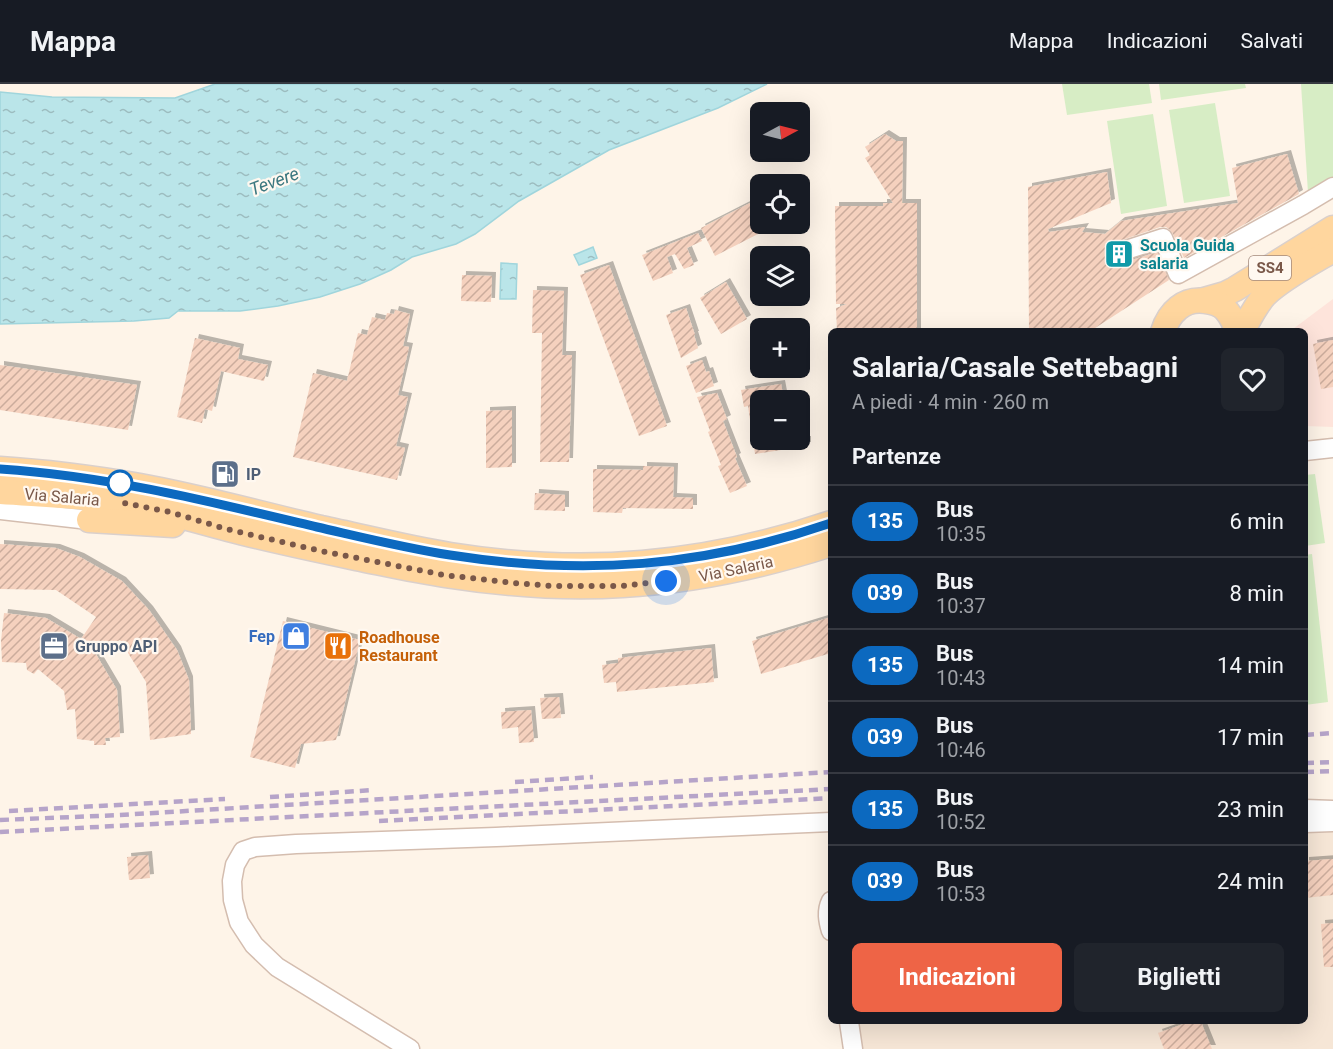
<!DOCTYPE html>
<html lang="it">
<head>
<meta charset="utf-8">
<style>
  :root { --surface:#171b24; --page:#20242c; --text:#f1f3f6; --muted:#9ea1a6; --line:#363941; --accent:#ee6446 }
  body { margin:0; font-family:Roboto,sans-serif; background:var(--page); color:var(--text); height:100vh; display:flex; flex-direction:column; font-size:22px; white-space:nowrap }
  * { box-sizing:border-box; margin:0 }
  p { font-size:20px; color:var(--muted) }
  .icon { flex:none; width:33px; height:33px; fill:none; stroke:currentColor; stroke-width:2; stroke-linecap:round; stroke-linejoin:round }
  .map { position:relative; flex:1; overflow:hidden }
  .side { position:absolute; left:828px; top:244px; width:480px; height:696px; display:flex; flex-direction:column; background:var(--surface); border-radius:9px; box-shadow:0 6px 24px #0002 }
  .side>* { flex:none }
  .badge { padding:0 12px; border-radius:20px; font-size:21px; line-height:39px }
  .needle { width:39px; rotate:83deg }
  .fabs { position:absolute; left:750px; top:18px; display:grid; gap:12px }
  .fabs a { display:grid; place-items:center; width:60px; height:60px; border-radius:9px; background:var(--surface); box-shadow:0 6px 24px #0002; font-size:30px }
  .you { position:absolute; width:30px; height:30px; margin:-15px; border:4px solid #fff; border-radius:50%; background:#1a73e8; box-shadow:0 0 0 9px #1a73e833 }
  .map>.badge { position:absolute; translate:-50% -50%; box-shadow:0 0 0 3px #fff }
  h2 { padding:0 24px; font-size:22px; line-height:54px }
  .round { display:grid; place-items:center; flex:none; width:63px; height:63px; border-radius:9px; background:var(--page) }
  .overview { display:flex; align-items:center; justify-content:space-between; height:102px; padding:0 24px }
  h1 { font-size:28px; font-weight:700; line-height:45px }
  .primary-button { display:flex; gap:12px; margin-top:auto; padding:12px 24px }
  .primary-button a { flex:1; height:69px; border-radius:9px; background:var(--accent); color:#fff; font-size:24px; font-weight:700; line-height:69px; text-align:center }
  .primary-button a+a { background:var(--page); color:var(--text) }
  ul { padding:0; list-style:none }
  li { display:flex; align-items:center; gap:18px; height:72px; padding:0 24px; border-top:2px solid var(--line) }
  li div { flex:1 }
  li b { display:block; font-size:22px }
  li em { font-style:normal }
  li .badge { min-width:66px; font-weight:700; text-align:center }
  header { display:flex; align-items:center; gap:36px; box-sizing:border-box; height:84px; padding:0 30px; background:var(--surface); border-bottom:2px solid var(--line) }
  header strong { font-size:28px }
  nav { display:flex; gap:33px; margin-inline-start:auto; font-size:21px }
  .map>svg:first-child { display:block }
</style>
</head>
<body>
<header>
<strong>Mappa</strong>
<nav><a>Mappa</a><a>Indicazioni</a><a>Salvati</a></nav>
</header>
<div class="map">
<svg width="1333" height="965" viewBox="0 0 1333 965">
  <defs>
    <pattern id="water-ripples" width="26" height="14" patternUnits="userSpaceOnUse" patternTransform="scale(1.5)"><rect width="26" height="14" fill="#bae5e9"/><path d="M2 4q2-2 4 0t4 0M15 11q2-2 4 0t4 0" fill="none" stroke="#9cbcbf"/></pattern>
    <pattern id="building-hatch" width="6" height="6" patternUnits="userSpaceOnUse" patternTransform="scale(1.5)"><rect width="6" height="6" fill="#f5d1be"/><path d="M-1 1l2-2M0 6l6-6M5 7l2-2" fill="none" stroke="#cbac9c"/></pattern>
    <filter id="shadow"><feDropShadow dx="4" dy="-4" stdDeviation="0" flood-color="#0004"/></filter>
  </defs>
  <rect width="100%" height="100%" fill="#fef4e8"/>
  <polygon fill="#f6e6d6" points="1305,745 1333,745 1333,965 861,965 856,938 1305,938"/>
  <polygon fill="#fee4db" points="1333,215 1333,343 1305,342 1305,248 1289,248"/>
  <g fill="#d7edc5">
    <polygon points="1062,0 1149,0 1152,19 1067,31"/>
    <polygon points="1159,0 1245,0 1246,4 1161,16"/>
    <polygon points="1301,0 1333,0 1333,109 1309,124"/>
    <polygon points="1215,19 1230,112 1184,119 1169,26"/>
    <polygon points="1153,30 1167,122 1121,130 1107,37"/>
    <polygon points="1315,390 1325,459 1305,462 1305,391"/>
    <polygon points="1312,470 1328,618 1305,621 1305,471"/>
  </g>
  <g fill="url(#water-ripples)" stroke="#a0d5dc" stroke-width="1.5">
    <polygon points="215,0 767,0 718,24 609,66 519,117 475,150 456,160 412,173 391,186 360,200 320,213 278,222 240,227 178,227 169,234 134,237 0,240 0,8 52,13 175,14"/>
    <polygon points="593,163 597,174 579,181 574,171"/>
    <polygon points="501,179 517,180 516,215 500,215"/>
  </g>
  <g fill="url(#building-hatch)" filter="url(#shadow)">
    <polygon points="885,50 896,57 903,57 902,119 917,119 917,248 837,248 836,224 847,220 836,220 835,122 883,122 883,119 893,119 865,74 870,71 865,63"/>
    <polygon points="1287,70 1299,110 1184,174 1173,150 1170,146 1166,143 1160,143 1122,156 1117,159 1115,164 1116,170 1119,175 1123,177 1129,177 1157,168 1169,196 1089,248 1029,248 1028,103 1107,88 1111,119 1048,145 1049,148 1085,143 1082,148 1105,150 1121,137 1238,119 1232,84"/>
    <polygon points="760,114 760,149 715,172 701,144"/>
    <polygon points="698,149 702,157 687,164 694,181 684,185 675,170 667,173 673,189 653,197 642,171"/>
    <polygon points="609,181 667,342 639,352 580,191"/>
    <polygon points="462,191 492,192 491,218 461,217"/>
    <polygon points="726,198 747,235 721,250 700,214"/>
    <polygon points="533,206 564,207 562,271 572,271 569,378 540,378 542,249 532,249"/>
    <polygon points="686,224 695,251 694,251 698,264 681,274 666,231"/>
    <polygon points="395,226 410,230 403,262 409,263 398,311 408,313 396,362 405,364 397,396 293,373 313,289 347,297 358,249 367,251 372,233 385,236 387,229 394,230"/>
    <polygon points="195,254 240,264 238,275 268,281 264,297 221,287 212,327 205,325 202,339 177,333"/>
    <polygon points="1333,256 1333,303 1321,305 1313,260"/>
    <polygon points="702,276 706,288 709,287 714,302 696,309 686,282"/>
    <polygon points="0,281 137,301 128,346 0,326"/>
    <polygon points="781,300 784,316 760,316 760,356 807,356 807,362 755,370 748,322 744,323 741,306"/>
    <polygon points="717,309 727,335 723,337 737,373 735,374 747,402 730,409 718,382 721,381 708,348 710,347 697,313"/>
    <polygon points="512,326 512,383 486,384 486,327"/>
    <polygon points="643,382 674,383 673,413 693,414 693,425 623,424 622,429 593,428 593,385 643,386"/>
    <polygon points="535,409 565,411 565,427 534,426"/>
    <polygon points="0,460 56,464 80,473 122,497 149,526 177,566 189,596 191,650 150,656 146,598 120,556 94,567 117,606 120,653 105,654 106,661 94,661 94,657 77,655 75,625 67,626 64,607 38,585 34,590 27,586 26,579 2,578 1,557 4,529 46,534 81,555 96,533 56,506 0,505"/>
    <polygon points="831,533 831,569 761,590 752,557"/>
    <polygon points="283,537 360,556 336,656 301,660 295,684 250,673"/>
    <polygon points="711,564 714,598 617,608 616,598 604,599 602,581 618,579 618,574"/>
    <polygon points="559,613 561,634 542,635 540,614"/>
    <polygon points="531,626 534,658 519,659 518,643 502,645 501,628"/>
    <polygon points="148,771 150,794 129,796 127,773"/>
    <polygon points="1333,775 1333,811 1305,814 1305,777"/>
    <polygon points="1333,839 1333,883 1324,883 1321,840"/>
    <polygon points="1189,938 1201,938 1212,965 1164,965 1158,949"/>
  </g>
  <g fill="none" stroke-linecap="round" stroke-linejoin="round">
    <g stroke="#d4bdaf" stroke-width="21">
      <g id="minor">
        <polyline points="1126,166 1163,154 1178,190 1303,121 1333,103"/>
        <polyline points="1305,367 1333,364"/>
        <polyline points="0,426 89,436"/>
        <polyline points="1305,725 1333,726"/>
        <polyline points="1305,739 1333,738"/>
        <path d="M831,817C826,827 828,837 831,847"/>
        <polyline points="849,938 853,965"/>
        <polyline points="410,965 277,883 254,861 239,838 233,816 232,797 235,781 243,767 255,763 296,760 496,753 831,738"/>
      </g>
    </g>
    <g stroke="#dad0cc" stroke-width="27">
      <g id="major">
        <polyline points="1204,216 1225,210 1235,205 1333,144"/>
        <path d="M1163,248C1169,228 1184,214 1205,217C1213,218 1221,220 1226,226C1232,233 1235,239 1237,248"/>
        <path d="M1242,248C1249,235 1255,222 1265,211C1281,195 1313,178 1333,166"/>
        <path d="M0,385C47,388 93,394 140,402C201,413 261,430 321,444C364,453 407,464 450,471C582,492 704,482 831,439"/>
        <path d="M0,408C42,411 85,412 127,419C161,426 194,436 228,445C270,456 313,465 356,474C386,480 416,487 446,491C504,500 563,505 622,501C693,497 763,482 831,460"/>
        <polyline points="89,436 173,441"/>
      </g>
    </g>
    <use href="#minor" stroke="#fff" stroke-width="18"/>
    <use href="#major" stroke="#ffd69e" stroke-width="24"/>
    <g stroke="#b6a4c9" stroke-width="4.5" stroke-dasharray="9 6" stroke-linecap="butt">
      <polyline points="1305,651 1333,649"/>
      <polyline points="1305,679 1333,678"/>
      <polyline points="1305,688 1333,687"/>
      <polyline points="515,698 593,693"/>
      <polyline points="270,713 374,706"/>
      <polyline points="9,727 225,715"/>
      <polyline points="0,736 120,731 831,688"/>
      <polyline points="379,737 831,714"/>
      <polyline points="0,748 831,705"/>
    </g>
  </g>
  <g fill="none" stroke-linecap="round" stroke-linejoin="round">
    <g stroke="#fff" stroke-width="14">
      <path id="line" d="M0,385C108,392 212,418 317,443C361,453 405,464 450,471C584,492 703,483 831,439"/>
    </g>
    <use href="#line" stroke="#0c69bf" stroke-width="9"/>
    <polyline stroke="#7a5849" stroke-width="6" stroke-dasharray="0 10.8" points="120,399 124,419 170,428 226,445 321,467 444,491 514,499 553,502 621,502 666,497"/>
  </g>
  <defs>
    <g id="building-square" transform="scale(1.5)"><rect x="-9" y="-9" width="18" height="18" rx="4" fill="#0f9aa8" stroke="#fff8f0"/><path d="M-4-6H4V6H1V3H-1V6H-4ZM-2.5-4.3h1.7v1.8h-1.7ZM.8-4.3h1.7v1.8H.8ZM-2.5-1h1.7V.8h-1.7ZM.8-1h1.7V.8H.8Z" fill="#fff"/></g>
    <g id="fuel-square" transform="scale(1.5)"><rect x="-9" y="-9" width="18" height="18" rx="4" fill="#5c6f8a" stroke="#fff8f0"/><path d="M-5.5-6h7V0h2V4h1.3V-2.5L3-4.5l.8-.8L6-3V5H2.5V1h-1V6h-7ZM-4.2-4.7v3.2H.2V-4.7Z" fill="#fff"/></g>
    <g id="shop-square" transform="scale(1.5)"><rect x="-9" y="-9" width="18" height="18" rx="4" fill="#3f7fe0" stroke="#fff8f0"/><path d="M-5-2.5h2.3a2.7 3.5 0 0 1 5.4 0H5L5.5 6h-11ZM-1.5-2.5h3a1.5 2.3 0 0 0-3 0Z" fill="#fff"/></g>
    <g id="office-square" transform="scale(1.5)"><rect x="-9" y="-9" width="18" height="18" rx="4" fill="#5c6f8a" stroke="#fff8f0"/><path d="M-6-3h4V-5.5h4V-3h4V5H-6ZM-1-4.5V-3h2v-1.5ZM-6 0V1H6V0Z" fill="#fff"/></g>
    <g id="restaurant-square" transform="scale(1.5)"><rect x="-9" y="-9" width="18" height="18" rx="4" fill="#e8710a" stroke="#fff8f0"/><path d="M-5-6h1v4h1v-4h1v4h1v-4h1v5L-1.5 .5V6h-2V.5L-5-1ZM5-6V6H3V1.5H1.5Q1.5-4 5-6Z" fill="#fff"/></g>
  </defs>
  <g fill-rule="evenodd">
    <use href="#building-square" x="1119" y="170"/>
    <use href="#fuel-square" x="225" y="390"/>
    <use href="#shop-square" x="296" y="552"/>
    <use href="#office-square" x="54" y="562"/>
    <use href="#restaurant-square" x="338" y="562"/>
  </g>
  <circle fill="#fff" stroke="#0c69bf" stroke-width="3" cx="120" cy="399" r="12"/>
  <g text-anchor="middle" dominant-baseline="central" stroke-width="4.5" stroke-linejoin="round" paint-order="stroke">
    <rect fill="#fff8f0" stroke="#a2887b" stroke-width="1.5" x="1249" y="172" width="42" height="24" rx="4.5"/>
    <g font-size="15" font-weight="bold" fill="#7a5849">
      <text x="1270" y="184">SS4</text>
    </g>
    <g font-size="16" font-weight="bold" fill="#0d838f" stroke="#fff8f0" text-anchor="start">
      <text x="1140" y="161">Scuola Guida<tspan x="1140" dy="18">salaria</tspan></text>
    </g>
    <g font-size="16" font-weight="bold" fill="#4e5e75" stroke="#fff8f0" text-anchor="start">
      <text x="246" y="390">IP</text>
      <text x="75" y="562">Gruppo API</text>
    </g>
    <g font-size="16" fill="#7a5849" stroke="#fff8f0">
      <text transform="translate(62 413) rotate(5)">Via Salaria</text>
      <text transform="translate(736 485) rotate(-12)">Via Salaria</text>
    </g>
    <g font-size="16" font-weight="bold" fill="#366cbe" stroke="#fff8f0" text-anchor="end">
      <text x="275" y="552">Fep</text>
    </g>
    <g font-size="16" font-weight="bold" fill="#c56008" stroke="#fff8f0" text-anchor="start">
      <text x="359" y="553">Roadhouse<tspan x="359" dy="18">Restaurant</tspan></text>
    </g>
    <g font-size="18" font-style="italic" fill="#3c7880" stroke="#fff8f0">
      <text transform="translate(274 97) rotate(-20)">Tevere</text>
    </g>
  </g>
</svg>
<div class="fabs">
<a><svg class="needle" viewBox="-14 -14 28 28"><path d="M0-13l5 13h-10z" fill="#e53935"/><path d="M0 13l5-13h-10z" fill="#9ea1a6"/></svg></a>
<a><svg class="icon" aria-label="locate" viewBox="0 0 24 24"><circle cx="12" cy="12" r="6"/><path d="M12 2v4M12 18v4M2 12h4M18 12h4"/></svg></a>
<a><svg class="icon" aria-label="layers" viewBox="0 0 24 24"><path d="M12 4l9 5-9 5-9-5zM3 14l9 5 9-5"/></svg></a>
<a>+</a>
<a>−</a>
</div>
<div class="you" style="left:666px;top:497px"></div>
<section class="side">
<div class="overview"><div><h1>Salaria/Casale Settebagni</h1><p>A piedi · 4 min · 260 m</p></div><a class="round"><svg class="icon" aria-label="heart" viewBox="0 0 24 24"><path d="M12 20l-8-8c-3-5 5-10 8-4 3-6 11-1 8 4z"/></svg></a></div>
<h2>Partenze</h2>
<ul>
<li><span class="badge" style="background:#0c69bf;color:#fff">135</span><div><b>Bus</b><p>10:35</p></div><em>6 min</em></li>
<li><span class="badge" style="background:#0c69bf;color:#fff">039</span><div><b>Bus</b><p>10:37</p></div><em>8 min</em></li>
<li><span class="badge" style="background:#0c69bf;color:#fff">135</span><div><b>Bus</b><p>10:43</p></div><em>14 min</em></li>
<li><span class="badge" style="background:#0c69bf;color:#fff">039</span><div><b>Bus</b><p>10:46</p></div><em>17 min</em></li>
<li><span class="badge" style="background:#0c69bf;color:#fff">135</span><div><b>Bus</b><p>10:52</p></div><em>23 min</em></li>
<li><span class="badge" style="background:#0c69bf;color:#fff">039</span><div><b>Bus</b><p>10:53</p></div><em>24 min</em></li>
</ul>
<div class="primary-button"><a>Indicazioni</a><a>Biglietti</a></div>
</section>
</div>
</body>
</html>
